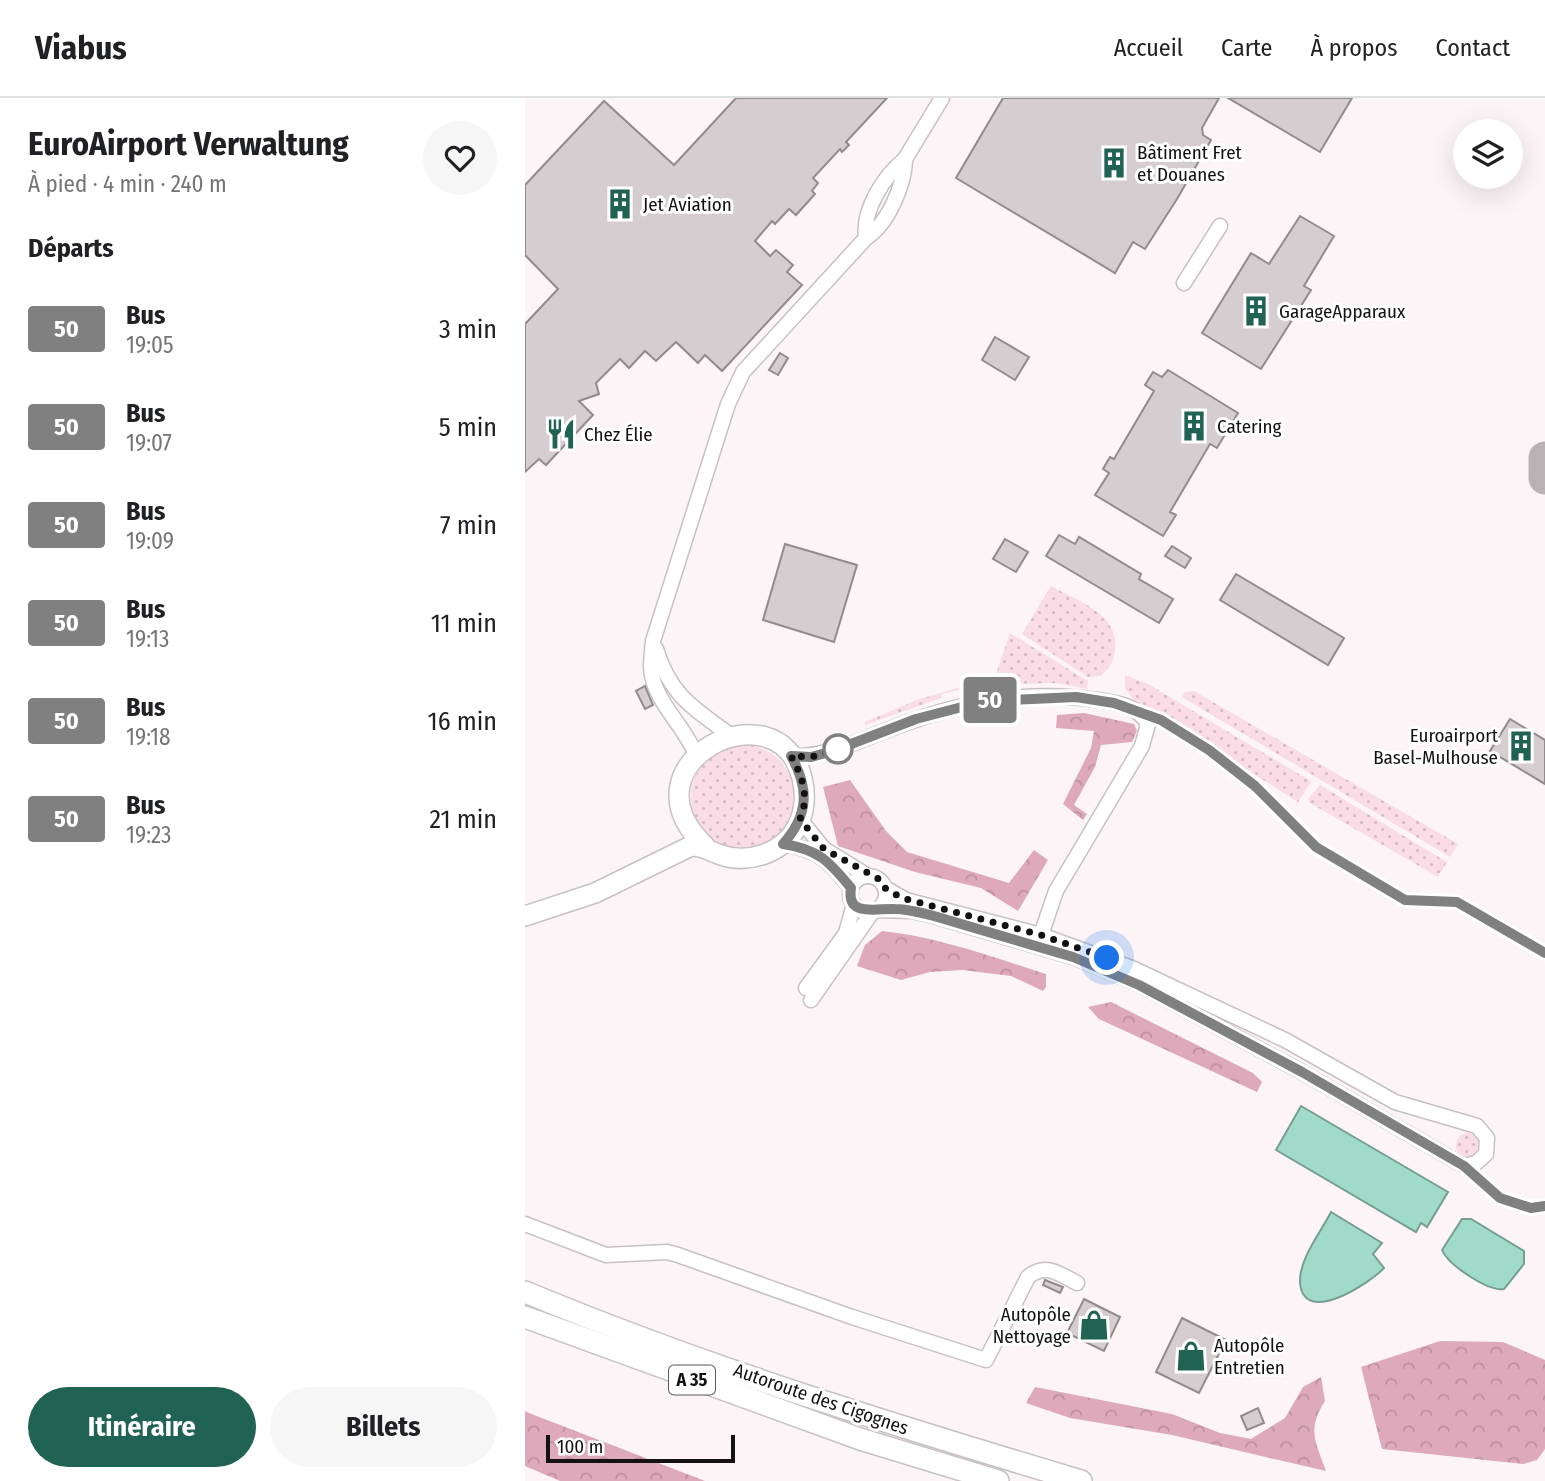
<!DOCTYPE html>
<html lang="fr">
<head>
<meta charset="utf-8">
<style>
  :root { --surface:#fff; --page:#f6f6f6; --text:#202124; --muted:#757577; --line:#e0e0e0; --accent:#206353 }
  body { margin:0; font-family:"Fira Sans Condensed",sans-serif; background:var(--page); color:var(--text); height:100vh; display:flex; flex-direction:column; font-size:26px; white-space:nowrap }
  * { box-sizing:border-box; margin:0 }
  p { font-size:23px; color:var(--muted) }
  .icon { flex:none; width:38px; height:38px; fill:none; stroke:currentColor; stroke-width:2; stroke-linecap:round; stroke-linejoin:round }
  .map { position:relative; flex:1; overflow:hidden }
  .side { display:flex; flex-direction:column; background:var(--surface); width:525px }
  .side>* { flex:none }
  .badge { padding:0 14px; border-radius:5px; font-size:24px; line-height:46px }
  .fabs { position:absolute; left:928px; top:21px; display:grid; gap:14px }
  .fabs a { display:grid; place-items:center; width:70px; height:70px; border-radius:50%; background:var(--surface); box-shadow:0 7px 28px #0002; font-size:35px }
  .scale { position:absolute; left:21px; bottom:18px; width:189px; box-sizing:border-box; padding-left:7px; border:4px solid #141112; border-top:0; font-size:19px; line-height:24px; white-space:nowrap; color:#141112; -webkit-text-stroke:5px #fff; paint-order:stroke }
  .you { position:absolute; width:35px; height:35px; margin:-18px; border:5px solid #fff; border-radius:50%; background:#1a73e8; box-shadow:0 0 0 10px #1a73e833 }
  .map>.badge { position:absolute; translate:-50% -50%; box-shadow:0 0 0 4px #fff }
  h2 { padding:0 28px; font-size:26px; line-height:63px }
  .round { display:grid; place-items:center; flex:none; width:74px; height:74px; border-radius:37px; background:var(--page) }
  .overview { display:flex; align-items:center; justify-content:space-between; height:119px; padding:0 28px }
  h1 { font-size:33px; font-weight:700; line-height:52px }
  .action { display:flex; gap:14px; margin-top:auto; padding:14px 28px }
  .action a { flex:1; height:80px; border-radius:42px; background:var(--accent); color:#fff; font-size:28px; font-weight:700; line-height:80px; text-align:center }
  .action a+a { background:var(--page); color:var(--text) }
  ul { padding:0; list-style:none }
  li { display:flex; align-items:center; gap:21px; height:98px; padding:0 28px }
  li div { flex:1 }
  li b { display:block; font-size:26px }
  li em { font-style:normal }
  li .badge { min-width:77px; font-weight:700; text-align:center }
  header { display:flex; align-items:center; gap:42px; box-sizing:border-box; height:98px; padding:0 35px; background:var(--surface); border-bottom:2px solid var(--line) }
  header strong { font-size:33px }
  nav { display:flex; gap:38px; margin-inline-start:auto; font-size:24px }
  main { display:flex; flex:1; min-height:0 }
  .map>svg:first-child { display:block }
</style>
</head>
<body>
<header>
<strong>Viabus</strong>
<nav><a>Accueil</a><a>Carte</a><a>À propos</a><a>Contact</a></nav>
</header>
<main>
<section class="side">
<div class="overview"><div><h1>EuroAirport Verwaltung</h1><p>À pied · 4 min · 240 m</p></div><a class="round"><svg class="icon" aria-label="heart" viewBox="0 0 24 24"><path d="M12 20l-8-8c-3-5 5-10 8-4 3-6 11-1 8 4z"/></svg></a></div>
<h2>Départs</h2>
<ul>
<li><span class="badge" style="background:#808080;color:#fff">50</span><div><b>Bus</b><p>19:05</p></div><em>3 min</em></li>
<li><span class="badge" style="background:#808080;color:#fff">50</span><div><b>Bus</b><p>19:07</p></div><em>5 min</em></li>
<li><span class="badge" style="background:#808080;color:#fff">50</span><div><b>Bus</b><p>19:09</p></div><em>7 min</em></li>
<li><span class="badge" style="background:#808080;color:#fff">50</span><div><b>Bus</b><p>19:13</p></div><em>11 min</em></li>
<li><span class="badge" style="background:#808080;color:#fff">50</span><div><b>Bus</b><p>19:18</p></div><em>16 min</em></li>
<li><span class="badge" style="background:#808080;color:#fff">50</span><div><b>Bus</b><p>19:23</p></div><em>21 min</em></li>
</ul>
<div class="action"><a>Itinéraire</a><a>Billets</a></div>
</section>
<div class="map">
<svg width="1020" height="1383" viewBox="0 0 1020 1383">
  <defs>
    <pattern id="grass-dots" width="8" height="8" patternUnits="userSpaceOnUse" patternTransform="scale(1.75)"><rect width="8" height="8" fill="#fadce6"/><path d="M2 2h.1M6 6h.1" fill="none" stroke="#d5bcc4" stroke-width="1.8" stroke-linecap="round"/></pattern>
    <pattern id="forest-crowns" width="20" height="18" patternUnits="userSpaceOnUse" patternTransform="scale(1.75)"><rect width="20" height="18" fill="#dda9bb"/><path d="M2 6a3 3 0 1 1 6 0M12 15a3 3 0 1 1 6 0" fill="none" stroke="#bd90a0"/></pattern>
  </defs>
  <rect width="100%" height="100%" fill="#fcf4f7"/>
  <g fill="url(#grass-dots)">
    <path d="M526,488C555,504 599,518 589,557C587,566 583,573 575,578L563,579L497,536Z"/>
    <polygon points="485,535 563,583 562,591 531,585 478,586 470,581 415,597 416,600 340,627 340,624 392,602 470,579"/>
    <polygon points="600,577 623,586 784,682 786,684 773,704 637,618 610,604 600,590"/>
    <polygon points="669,593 933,746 925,759 657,599 660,594"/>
    <circle cx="218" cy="699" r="52"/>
    <polygon points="795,687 922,764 913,779 785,705 783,701"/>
    <circle cx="943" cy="1047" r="12"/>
  </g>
  <g fill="url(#forest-crowns)">
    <polygon points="559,615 609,626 612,633 607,644 576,647 570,669 549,707 562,716 558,722 538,706 566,650 569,633 531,630 532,617"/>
    <polygon points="325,682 361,733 382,754 484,785 509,752 523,762 493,813 456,790 390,774 313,748 298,689"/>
    <path d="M357,833C413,839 468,859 521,876V889L518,893L486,878L438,872L405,874L376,882L332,868L340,847Z"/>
    <polygon points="586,904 728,975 737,984 732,994 574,921 563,909"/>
    <polygon points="915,1243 978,1244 1020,1262 1020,1351 1012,1362 998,1366 857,1351 836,1269"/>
    <path d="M796,1279L800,1303C782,1331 790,1343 801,1373L647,1337L545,1320L501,1305L510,1289L647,1316L695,1335L726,1341L760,1320L778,1289Z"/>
    <polygon points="0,1313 4,1315 180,1383 35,1383 0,1368"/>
  </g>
  <g fill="#a0dbc9" stroke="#769e92" stroke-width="2">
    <polygon points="776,1008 923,1094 902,1129 896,1125 891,1134 751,1052"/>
    <path d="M806,1114L857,1145L848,1156L859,1170C846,1184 778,1230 775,1184C774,1161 796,1134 806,1114Z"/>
    <path d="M937,1121H946L999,1153V1166L979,1191C964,1194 923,1167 917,1152Z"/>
  </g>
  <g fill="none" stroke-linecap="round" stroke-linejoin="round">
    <polyline stroke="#b8b2b4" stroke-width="33" points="1020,360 1020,380"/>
  </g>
  <g fill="#d5cdd0" stroke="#928b8d" stroke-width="2">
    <polygon points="211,0 362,0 321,44 324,47 317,54 315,51 288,80 293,85 287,93 290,96 271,117 264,111 250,126 247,123 230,143 245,158 251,152 268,167 262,174 277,187 197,273 180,257 173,265 151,244 131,263 120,253 104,270 95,261 71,285 74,296 54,303 68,317 21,367 14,361 0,374 0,226 33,191 0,157 0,87 79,3 149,67"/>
    <polygon points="478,0 694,0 677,30 678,37 686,42 652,101 620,151 608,144 590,175 431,80"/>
    <polygon points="703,0 827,0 795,54"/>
    <polygon points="775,118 809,138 779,188 786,192 736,271 677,235 726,155 744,166"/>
    <polygon points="470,239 504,259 490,282 457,262"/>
    <polygon points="255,255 263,260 253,277 244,272"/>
    <polygon points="643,272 713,315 692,350 685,346 645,414 651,417 638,438 570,397 584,375 578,371 585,359 589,361 629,293 620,287 628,274 637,279"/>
    <polygon points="534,437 550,446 554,439 616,476 614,481 648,501 634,525 521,458"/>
    <polygon points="480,441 503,454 491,474 468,461"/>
    <polygon points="260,446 332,467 309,544 238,522"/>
    <polygon points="647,448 666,460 660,470 640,458"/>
    <polygon points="711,476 819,540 803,567 695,502"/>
    <polygon points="120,588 128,607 120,611 111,593"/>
    <polygon points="985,621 1020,642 1020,686 965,653"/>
    <polygon points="520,1182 538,1189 535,1195 518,1187"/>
    <polygon points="559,1201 595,1219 579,1253 542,1235"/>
    <polygon points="657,1220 701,1242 674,1295 631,1274"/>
    <polygon points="733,1310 739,1325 722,1332 716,1318"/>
  </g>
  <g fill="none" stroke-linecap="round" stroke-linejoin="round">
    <g stroke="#c8c1c3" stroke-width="17">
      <g id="minor">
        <polyline points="380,61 417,0"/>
        <polyline points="659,185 695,128"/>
        <path d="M131,551C145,597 168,610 205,637"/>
        <path d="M171,657C160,628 128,603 126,570C126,561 127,552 128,543L203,306L218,274L341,140C363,126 380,86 380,61C359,78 337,112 341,140"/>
        <path d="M266,658C302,660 334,642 368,630C432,605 503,591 572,602C592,605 612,607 623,626L617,648L531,793L516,837"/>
        <polyline points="275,721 299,751 343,778"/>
        <path d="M258,746C293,751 304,763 326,790"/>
        <circle cx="343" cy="796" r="18"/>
        <polyline points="351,812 387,813 409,818 548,859 615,887 777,974 939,1068 951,1065 961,1056 962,1040 952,1028 870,1004 760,942 607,870 516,837 381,802 360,790"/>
        <polyline points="281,890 321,835 329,806"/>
        <polyline points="286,902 348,813"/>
        <path d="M0,1126L81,1157L142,1154L153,1157L327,1219L461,1262L503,1179C521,1165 533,1175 552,1185"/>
      </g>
    </g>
    <g stroke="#c8c1c3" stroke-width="22">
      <path id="major" d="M0,818L70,795L166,748C179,748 184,753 196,757C223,766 255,756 271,731C280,715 281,697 277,680C254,585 92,664 180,748"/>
    </g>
    <g stroke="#c8c1c3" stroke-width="24">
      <g id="highway">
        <path d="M0,1194C180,1269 368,1327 556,1383"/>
        <polyline points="0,1219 335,1341 473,1383"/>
      </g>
    </g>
    <use href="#minor" stroke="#fff" stroke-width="14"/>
    <use href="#major" stroke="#fff" stroke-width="19"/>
    <use href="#highway" stroke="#fff" stroke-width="21"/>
  </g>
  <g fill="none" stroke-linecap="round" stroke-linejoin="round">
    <g stroke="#fff" stroke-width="16">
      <path id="line" d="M1020,855L932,804L880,802L791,749L730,688L684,652L636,622L589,605L551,599L460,603L391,621L308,653L286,659L266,658C285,691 283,718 258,746C293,751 304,763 326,790C321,820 352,810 370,811C384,811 396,815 409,818L548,859L614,887L777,974L939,1068L975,1100L1006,1110L1020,1108"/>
    </g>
    <use href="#line" stroke="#808080" stroke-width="10"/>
    <path stroke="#141112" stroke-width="7" stroke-dasharray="0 12.6" d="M313,651L286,659L266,658C277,678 285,698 275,721L299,751L354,781L360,790L377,800L516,837L582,860"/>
  </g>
  <defs>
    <g id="building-bare" transform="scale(2.415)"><path d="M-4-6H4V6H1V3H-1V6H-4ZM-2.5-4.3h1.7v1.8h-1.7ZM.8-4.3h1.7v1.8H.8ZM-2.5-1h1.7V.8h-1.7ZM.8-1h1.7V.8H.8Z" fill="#206353" stroke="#fff" stroke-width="2.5" paint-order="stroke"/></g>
    <g id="restaurant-bare" transform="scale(2.415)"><path d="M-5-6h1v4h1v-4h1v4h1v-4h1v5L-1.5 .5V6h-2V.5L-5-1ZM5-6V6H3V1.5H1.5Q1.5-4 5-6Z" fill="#206353" stroke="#fff" stroke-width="2.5" paint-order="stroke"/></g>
    <g id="shop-bare" transform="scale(2.415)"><path d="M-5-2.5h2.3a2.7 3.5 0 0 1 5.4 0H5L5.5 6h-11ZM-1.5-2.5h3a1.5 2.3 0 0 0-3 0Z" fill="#206353" stroke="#fff" stroke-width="2.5" paint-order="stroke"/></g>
  </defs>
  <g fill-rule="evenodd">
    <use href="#building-bare" x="589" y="65"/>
    <use href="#building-bare" x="95" y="106"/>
    <use href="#building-bare" x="731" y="213"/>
    <use href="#building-bare" x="669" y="328"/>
    <use href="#restaurant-bare" x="36" y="336"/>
    <use href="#building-bare" x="996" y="648"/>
    <use href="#shop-bare" x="569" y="1227"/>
    <use href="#shop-bare" x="666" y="1258"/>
  </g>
  <circle fill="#fff" stroke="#808080" stroke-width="3.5" cx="313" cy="651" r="14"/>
  <g text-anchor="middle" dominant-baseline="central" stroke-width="6" stroke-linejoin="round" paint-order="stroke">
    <rect fill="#fff" stroke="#5a5859" stroke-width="2" x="144" y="1267.5" width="46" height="29" rx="5"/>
    <g font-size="18" font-weight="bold" fill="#141112">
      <text x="167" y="1282">A 35</text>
    </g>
    <g font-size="19" fill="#141112" stroke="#fff" text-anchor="start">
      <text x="612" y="54">Bâtiment Fret<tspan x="612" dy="22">et Douanes</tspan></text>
      <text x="118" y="106">Jet Aviation</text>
      <text x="754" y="213">GarageApparaux</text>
      <text x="692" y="328">Catering</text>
      <text x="59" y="336">Chez Élie</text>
      <text x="973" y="637" text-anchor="end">Euroairport<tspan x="973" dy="22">Basel-Mulhouse</tspan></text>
      <text x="546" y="1216" text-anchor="end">Autopôle<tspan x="546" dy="22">Nettoyage</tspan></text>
      <text x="689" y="1247">Autopôle<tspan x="689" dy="22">Entretien</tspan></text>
    </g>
    <g font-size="19" fill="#141112" stroke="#fff">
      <text transform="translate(296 1301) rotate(19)">Autoroute des Cigognes</text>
    </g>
  </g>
</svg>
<div class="fabs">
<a><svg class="icon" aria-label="layers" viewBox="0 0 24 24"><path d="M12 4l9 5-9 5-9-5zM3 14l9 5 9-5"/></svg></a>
</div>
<div class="scale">100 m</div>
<div class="you" style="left:582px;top:860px"></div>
<b class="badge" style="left:465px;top:602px;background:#808080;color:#fff">50</b>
</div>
</main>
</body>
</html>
